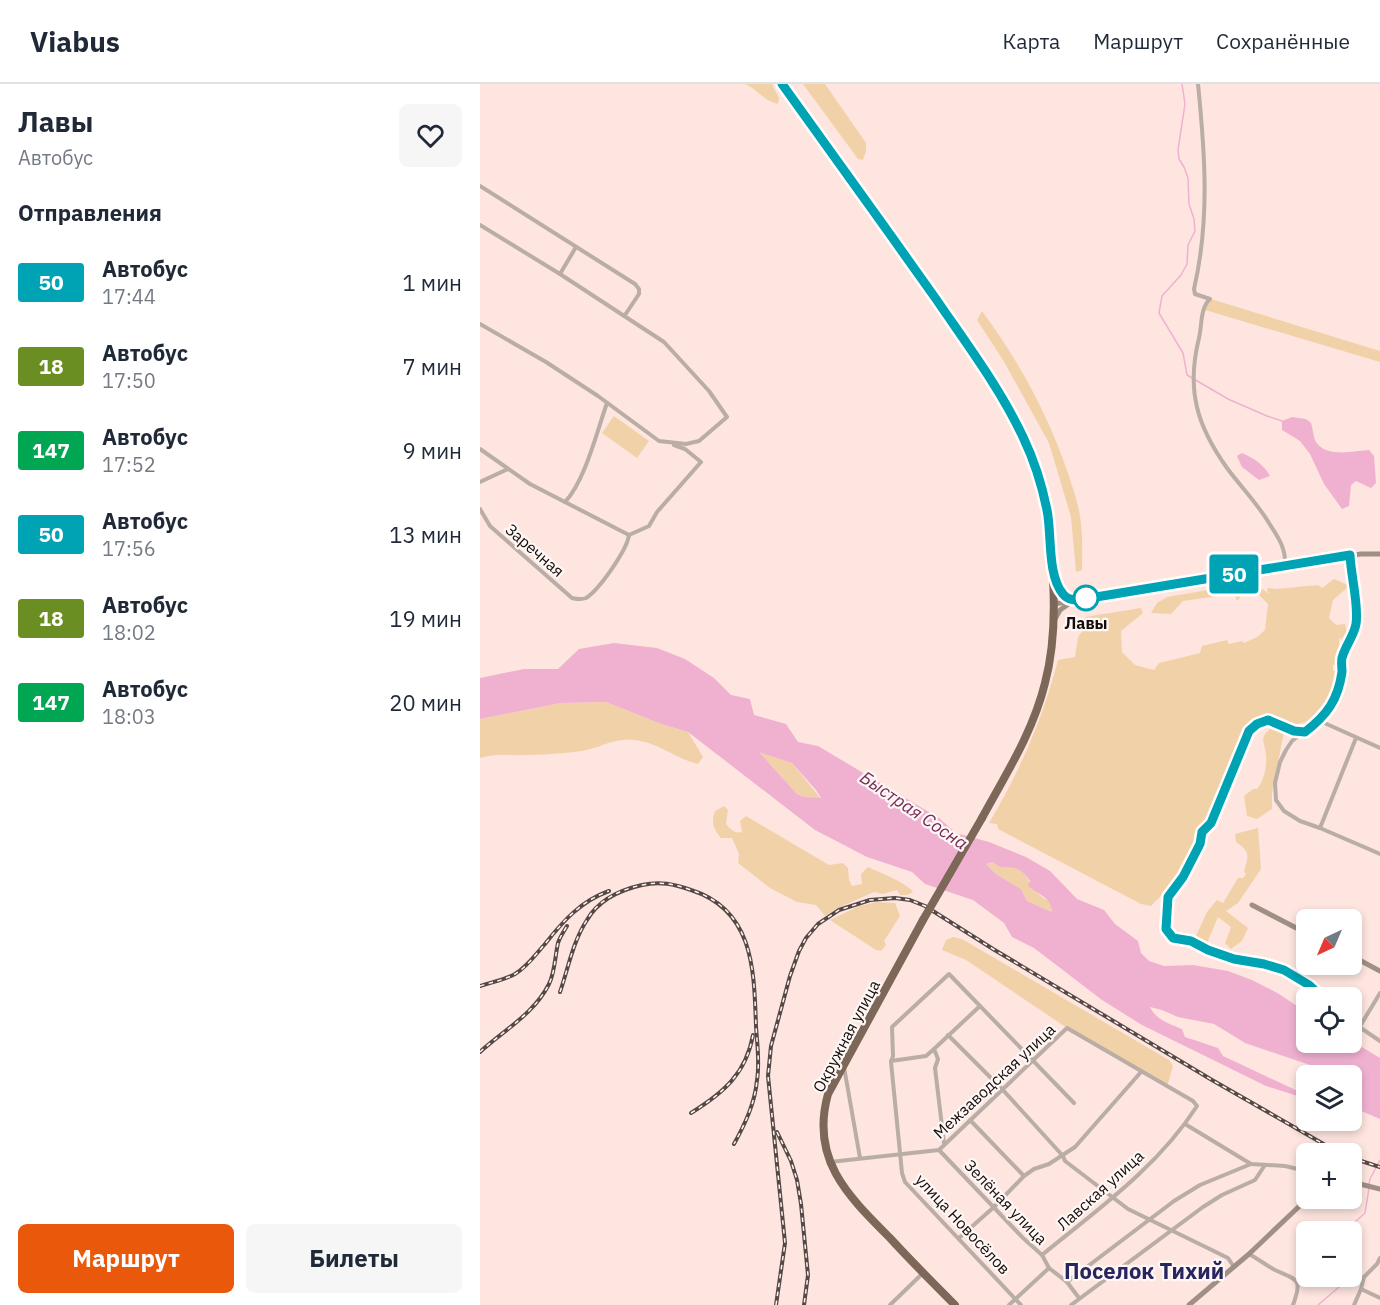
<!DOCTYPE html>
<html lang="ru">
<head>
<meta charset="utf-8">
<style>
  :root { --surface:#fff; --page:#f6f6f7; --text:#1f2937; --muted:#747a83; --line:#e0e1e3; --accent:#ea580c }
  body { margin:0; font-family:"IBM Plex Sans",sans-serif; background:var(--page); color:var(--text); height:100vh; display:flex; flex-direction:column; font-size:22px; white-space:nowrap }
  * { box-sizing:border-box; margin:0 }
  p { font-size:20px; color:var(--muted) }
  .icon { flex:none; width:33px; height:33px; fill:none; stroke:currentColor; stroke-width:2; stroke-linecap:round; stroke-linejoin:round }
  .map { position:relative; flex:1; overflow:hidden }
  .details { display:flex; flex-direction:column; background:var(--surface); width:480px }
  .details>* { flex:none }
  .badge { padding:0 12px; border-radius:4px; font-size:21px; line-height:39px }
  .needle { width:39px; rotate:224deg }
  .buttons { position:absolute; left:816px; top:825px; display:grid; gap:12px }
  .buttons a { display:grid; place-items:center; width:66px; height:66px; border-radius:9px; background:var(--surface); box-shadow:0 3px 9px #0003; font-size:30px }
  .map>.badge { position:absolute; translate:-50% -50%; box-shadow:0 0 0 3px #fff }
  h2 { padding:0 18px; font-size:22px; line-height:54px }
  .round { display:grid; place-items:center; flex:none; width:63px; height:63px; border-radius:9px; background:var(--page) }
  .summary { display:flex; align-items:center; justify-content:space-between; height:102px; padding:0 18px }
  h1 { font-size:28px; font-weight:700; line-height:45px }
  .primary-button { display:flex; gap:12px; margin-top:auto; padding:12px 18px }
  .primary-button a { flex:1; height:69px; border-radius:9px; background:var(--accent); color:#fff; font-size:24px; font-weight:700; line-height:69px; text-align:center }
  .primary-button a+a { background:var(--page); color:var(--text) }
  ul { padding:0; list-style:none }
  li { display:flex; align-items:center; gap:18px; height:84px; padding:0 18px }
  li div { flex:1 }
  li b { display:block; font-size:22px }
  li em { font-style:normal }
  li .badge { min-width:66px; font-weight:700; text-align:center }
  header { display:flex; align-items:center; gap:36px; box-sizing:border-box; height:84px; padding:0 30px; background:var(--surface); border-bottom:2px solid var(--line) }
  header strong { font-size:28px }
  nav { display:flex; gap:33px; margin-inline-start:auto; font-size:21px }
  main { display:flex; flex:1; min-height:0 }
  .map>svg:first-child { display:block }
</style>
</head>
<body>
<header>
<strong>Viabus</strong>
<nav><a>Карта</a><a>Маршрут</a><a>Сохранённые</a></nav>
</header>
<main>
<section class="details">
<div class="summary"><div><h1>Лавы</h1><p>Автобус</p></div><a class="round"><svg class="icon" aria-label="heart" viewBox="0 0 24 24"><path d="M12 20l-8-8c-3-5 5-10 8-4 3-6 11-1 8 4z"/></svg></a></div>
<h2>Отправления</h2>
<ul>
<li><span class="badge" style="background:#00a3b4;color:#fff">50</span><div><b>Автобус</b><p>17:44</p></div><em>1 мин</em></li>
<li><span class="badge" style="background:#6b8e23;color:#fff">18</span><div><b>Автобус</b><p>17:50</p></div><em>7 мин</em></li>
<li><span class="badge" style="background:#00a651;color:#fff">147</span><div><b>Автобус</b><p>17:52</p></div><em>9 мин</em></li>
<li><span class="badge" style="background:#00a3b4;color:#fff">50</span><div><b>Автобус</b><p>17:56</p></div><em>13 мин</em></li>
<li><span class="badge" style="background:#6b8e23;color:#fff">18</span><div><b>Автобус</b><p>18:02</p></div><em>19 мин</em></li>
<li><span class="badge" style="background:#00a651;color:#fff">147</span><div><b>Автобус</b><p>18:03</p></div><em>20 мин</em></li>
</ul>
<div class="primary-button"><a>Маршрут</a><a>Билеты</a></div>
</section>
<div class="map">
<svg width="900" height="1221" viewBox="0 0 900 1221">
  <rect width="100%" height="100%" fill="#fee5df"/>
  <g fill="#f1d2a8">
    <path d="M265,0H292L299,14L298,20C285,18 277,5 265,0Z"/>
    <polygon points="323,0 345,0 386,59 386,67 383,76 378,75"/>
    <polygon points="731,215 900,267 900,278 725,226"/>
    <path d="M502,227C539,277 569,332 589,392C594,408 600,424 601,441C603,455 602,471 602,486L596,488L591,433L569,359L523,276L497,236Z"/>
    <polygon points="134,332 169,357 157,374 122,349"/>
    <path d="M854,495L868,501L867,504L853,516L849,534L856,541L865,540L868,557L865,564L863,563L861,554L859,555L860,580L853,581V587H859C857,604 854,622 838,633C831,639 820,637 812,643L799,639L800,636C787,633 776,634 767,645L729,738C715,753 711,774 700,792C691,805 681,811 671,822L661,820L518,745L517,740L509,739C540,687 563,634 578,576L595,573L598,553L606,542L605,533L661,524L663,529L641,547L642,568L655,581L674,586L679,579L720,569L722,562L747,556L749,560L762,557L764,559L777,553L785,546L788,520L775,507L761,504L759,508L763,510L757,517L755,511L757,510L753,501C771,498 774,498 789,510L787,506L788,504L796,505L838,501L842,504Z"/>
    <polygon points="745,503 746,511 703,517 691,530 671,529 677,519 687,513"/>
    <path d="M126,618L181,640L208,648L223,673L218,680C196,675 178,658 154,656C135,654 126,661 110,665C97,669 60,671 46,671C28,672 17,669 0,674V635L81,619Z"/>
    <path d="M794,642L804,648L792,709V725L777,735L767,732L764,712L773,705H777C784,697 787,682 786,671C785,656 777,654 794,642Z"/>
    <polygon points="278,667 312,679 341,715 325,713 317,710"/>
    <path d="M244,722L248,726L246,740C250,745 255,750 262,748L260,737L266,732L349,781L363,779L368,784L369,796L372,802L382,800L381,790L388,783C399,788 427,799 433,808L427,811H420L417,806L403,810L394,808L356,825L345,832L336,821L317,818L290,804L258,779L259,770L252,754H241C233,744 231,739 235,727Z"/>
    <path d="M778,744L781,785L758,819L746,827L768,844L762,857L751,865L745,859L751,843L738,833L727,859L723,861L715,854L727,828L737,816L743,819L758,794H763L766,790L764,787C769,772 770,767 756,758L755,750Z"/>
    <path d="M512,778L520,783C548,779 544,797 560,811C568,819 571,813 572,828L547,817L541,805L516,790L506,780Z"/>
    <polygon points="397,818 415,819 420,832 404,857 406,861 401,867 396,866 350,836 379,822"/>
    <polygon points="473,853 482,855 689,976 693,982 687,1003 587,944 486,876 462,866 466,856"/>
  </g>
  <g fill="#f0b1d1" fill-rule="evenodd">
    <path d="M812,333L826,335L831,339C833,344 833,353 836,358C846,374 874,367 889,366L894,372L896,399L891,404L876,397L871,401L869,422L862,425L844,400L830,370L820,357L802,346V337Z"/>
    <path d="M762,369C774,374 784,381 790,392L779,396L762,383L757,372Z"/>
    <path d="M134,559L177,564L205,575L234,594L251,611L270,615L274,631L306,640L318,658L338,662L459,734L476,749L509,758L546,773L570,787L597,815L624,826L635,840L658,857L661,869L669,877L684,882L713,881L748,887L772,896L799,910L826,928V958H872V957L900,974V1035L872,1023V992L840,991L830,981L765,959L734,940L698,933L682,926L670,923C676,936 690,940 702,945L705,953L738,964L743,972L822,1009L824,1014L786,1002L662,941L622,916L554,864L532,853L524,839L493,816L445,800L432,788L387,773L335,746L208,648L181,640L126,618L81,619L0,635V594L44,585H78L99,565ZM279,668L312,679L336,706L341,714L325,713L317,710ZM512,778L520,783C536,784 539,782 550,797L548,802C559,811 571,813 572,828L547,817L541,805L516,790L506,780Z"/>
  </g>
  <g fill="none" stroke-linecap="round" stroke-linejoin="round">
    <g stroke="#f0b1d1" stroke-width="1.5">
      <polyline points="702,0 705,20 698,66 699,75 704,83 708,94 709,120 714,135 715,147 708,161 707,180 701,191 682,212 679,229 703,269 707,291 748,315 787,332 802,337"/>
      <polyline points="889,1100 890,1095 900,1076"/>
      <polyline points="864,1148 885,1129 889,1104"/>
      <polyline points="838,1221 859,1203 863,1192"/>
    </g>
    <g stroke="#b9ada6" stroke-width="4">
      <path d="M718,0C725,70 730,136 714,205L715,210L730,215C720,224 722,242 719,254C706,306 717,342 747,384C761,403 777,419 789,439C798,453 806,464 805,481"/>
      <polyline points="0,102 155,200 159,205 159,210 145,231"/>
      <polyline points="0,141 80,190 184,258 229,307 247,333 219,357 206,360 179,357 118,312 66,278 0,240"/>
      <polyline points="80,190 96,163"/>
      <polyline points="0,365 50,400 149,451"/>
      <polyline points="0,398 28,385"/>
      <path d="M85,418C105,397 117,347 127,319"/>
      <path d="M0,425L10,442L92,514C97,515 101,516 106,514C119,506 147,466 149,451"/>
      <polyline points="149,451 169,442 177,428 221,378 205,365 194,361"/>
      <polyline points="870,471 871,492 877,522 876,542 862,574 858,607 848,629 812,657 806,666 800,678 795,699 796,716 804,727 820,737 840,744 900,770"/>
      <polyline points="840,637 900,664"/>
      <polyline points="825,648 814,647 788,636 777,640 769,647 731,739 722,749 720,760 703,793 688,814 686,845 693,854 711,857 728,866 754,875 784,880 804,886 829,901 843,914"/>
      <polyline points="840,744 876,654"/>
      <polyline points="872,938 900,957"/>
      <polyline points="879,944 900,909"/>
      <polyline points="468,951 522,1005 583,1072 585,1077 648,1125 748,1174 754,1183"/>
      <polyline points="411,977 446,972 454,965"/>
      <polyline points="364,983 380,1074"/>
      <polyline points="490,1036 544,1092"/>
      <polyline points="705,1040 771,1080 805,1082 826,1087"/>
      <polyline points="464,1059 455,984 458,975 454,965 500,922"/>
      <polyline points="459,1066 543,1154 562,1171 569,1184 587,1198 599,1214"/>
      <path d="M350,1078L459,1066L587,944L713,1017L717,1022C678,1083 617,1126 562,1171"/>
      <polyline points="479,1154 514,1123 544,1092 554,1085 569,1080 595,1063 661,988"/>
      <path d="M769,1170C778,1175 786,1181 795,1186C817,1196 823,1194 813,1221"/>
      <polyline points="587,1198 694,1117 720,1101 771,1080"/>
      <polyline points="881,1205 900,1214"/>
      <polyline points="410,1221 443,1189"/>
      <polyline points="529,1221 569,1184"/>
      <polyline points="541,1221 425,1098 422,1089 411,978 413,972 412,943 469,890 594,1019"/>
      <polyline points="591,1221 723,1123 742,1111 775,1096 785,1081"/>
      <polyline points="874,1221 881,1205 884,1193 897,1180 900,1174"/>
    </g>
    <g stroke="#9f8f85" stroke-width="5">
      <polyline points="574,492 583,510 593,516"/>
      <polyline points="574,520 816,479 881,470 900,470"/>
      <polyline points="575,535 580,526 590,519"/>
      <polyline points="772,821 826,849"/>
      <polyline points="872,872 900,887"/>
      <polyline points="872,1098 900,1105"/>
      <polyline points="709,1221 769,1170 828,1114"/>
    </g>
    <g stroke="#7d6759" stroke-width="8">
      <path d="M302,0C345,60 388,120 431,180C477,244 541,325 561,401C569,432 572,464 573,495C575,530 574,565 565,599C553,648 526,690 502,734"/>
      <path d="M443,836L348,1010C330,1075 367,1111 410,1154C431,1177 453,1199 475,1221"/>
    </g>
    <g stroke="#564845" stroke-width="4">
      <g id="rail">
        <path d="M0,902C12,898 24,896 35,890C47,883 56,870 65,860C83,837 101,817 129,807"/>
        <path d="M80,908C88,885 93,857 107,836C119,815 140,806 162,801C180,797 194,800 211,806C274,826 274,886 276,942C277,960 280,978 277,996C275,1019 265,1040 254,1060"/>
        <path d="M0,968C24,946 54,930 69,900C75,888 75,872 78,859C80,853 84,847 87,842"/>
        <path d="M211,1029C243,1009 266,990 273,951"/>
        <polyline points="297,1048 311,1077 317,1096 321,1120 328,1191 324,1221"/>
        <polyline points="872,1074 900,1083"/>
        <polyline points="296,1221 305,1159 288,992 291,962 310,892 319,867 326,854 338,840 359,826 390,816 415,814 430,816 445,822 513,865 732,996 861,1070"/>
      </g>
    </g>
    <use href="#rail" stroke="#fdf7f5" stroke-width="1.5" stroke-dasharray="4.5" stroke-linecap="butt"/>
    <polyline stroke="#7d6759" stroke-width="8" points="443,836 502,734"/>
  </g>
  <g fill="none" stroke-linecap="round" stroke-linejoin="round">
    <g stroke="#fff" stroke-width="14">
      <path id="line" d="M302,0C353,71 405,143 456,215C486,259 520,304 543,353C554,376 562,401 567,426C572,450 567,491 583,510C588,517 596,516 604,515L870,471C871,493 879,521 876,540C874,552 865,562 862,574C861,578 862,583 862,588C858,616 847,631 825,648L814,647L788,636L777,640L769,647L731,739L722,748L720,760L703,793L688,813L686,845L693,854L711,857L728,866L754,875L784,880L804,886L829,901L843,914"/>
    </g>
    <use href="#line" stroke="#00a3b4" stroke-width="9"/>
  </g>
  <circle fill="#fff" stroke="#00a3b4" stroke-width="3" cx="606" cy="514" r="12"/>
  <g text-anchor="middle" dominant-baseline="central" stroke-width="4.5" stroke-linejoin="round" paint-order="stroke">
    <g font-size="16" fill="#160c0a" stroke="#fdf7f5">
      <text transform="translate(55 466) rotate(41)">Заречная</text>
      <text transform="translate(366 952) rotate(-62)">Окружная улица</text>
      <text transform="translate(514 997) rotate(-43)">Межзаводская улица</text>
      <text transform="translate(620 1106) rotate(-42)">Лавская улица</text>
      <text transform="translate(526 1118) rotate(46)">Зелёная улица</text>
      <text transform="translate(483 1140) rotate(47)">улица Новосёлов</text>
    </g>
    <g font-size="16" font-weight="bold" fill="#160c0a" stroke="#fdf7f5">
      <text x="606" y="539">Лавы</text>
    </g>
    <g font-size="18" font-style="italic" fill="#742c56" stroke="#fdf7f5">
      <text transform="translate(434 726) rotate(34)">Быстрая Сосна</text>
    </g>
    <g font-size="22" font-weight="bold" fill="#28255f" stroke="#fdf7f5">
      <text x="664" y="1186">Поселок Тихий</text>
    </g>
  </g>
</svg>
<div class="buttons">
<a><svg class="needle" viewBox="-14 -14 28 28"><path d="M0-13l5 13h-10z" fill="#e53935"/><path d="M0 13l5-13h-10z" fill="#747a83"/></svg></a>
<a><svg class="icon" aria-label="locate" viewBox="0 0 24 24"><circle cx="12" cy="12" r="6"/><path d="M12 2v4M12 18v4M2 12h4M18 12h4"/></svg></a>
<a><svg class="icon" aria-label="layers" viewBox="0 0 24 24"><path d="M12 4l9 5-9 5-9-5zM3 14l9 5 9-5"/></svg></a>
<a>+</a>
<a>−</a>
</div>
<b class="badge" style="left:754px;top:490px;background:#00a3b4;color:#fff">50</b>
</div>
</main>
</body>
</html>
